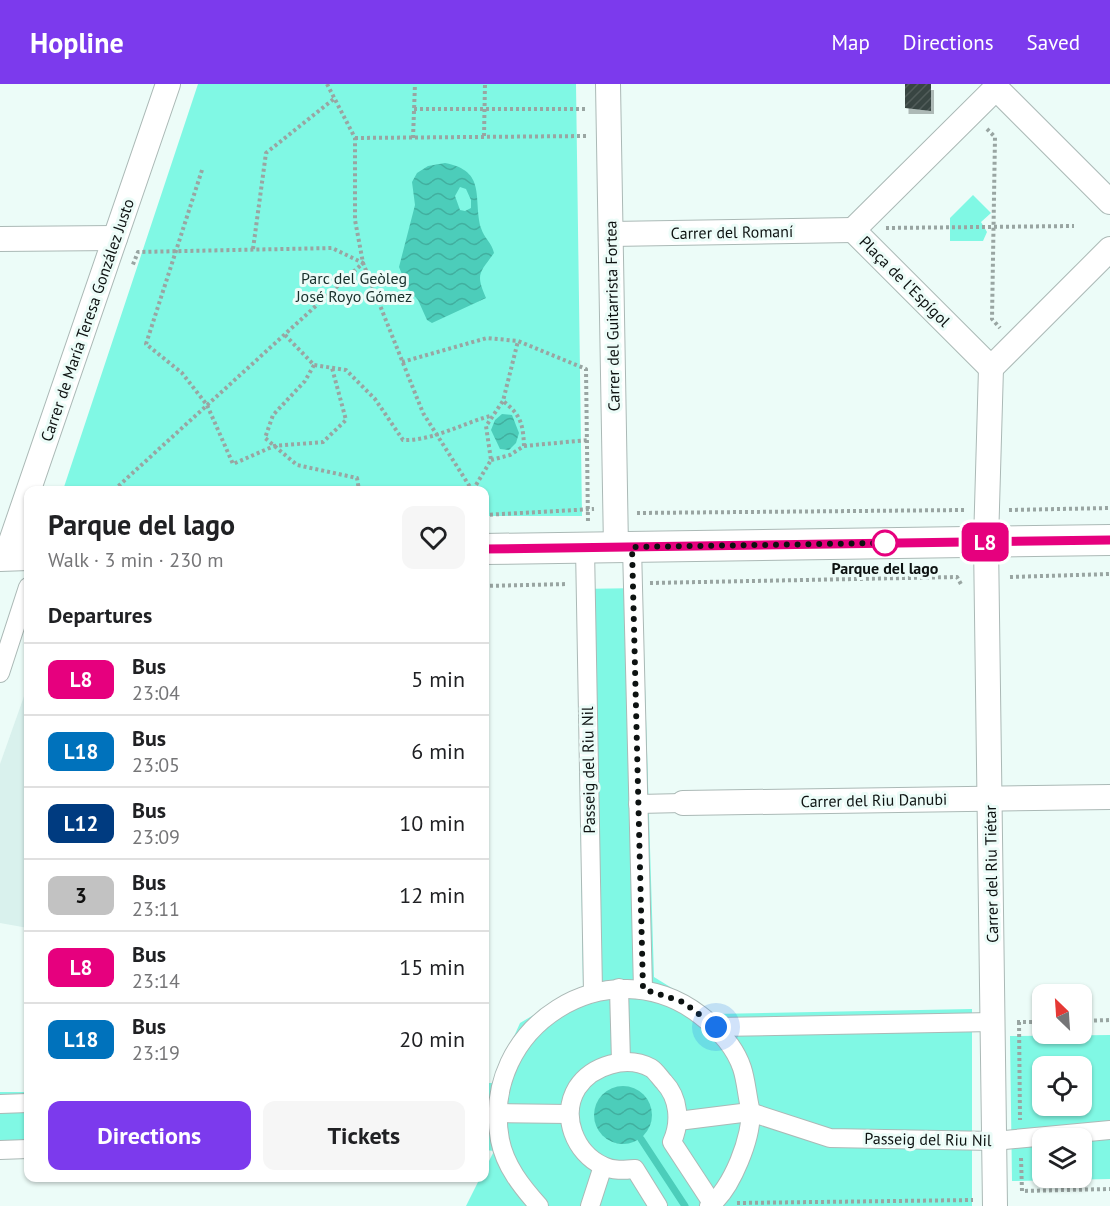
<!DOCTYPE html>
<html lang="en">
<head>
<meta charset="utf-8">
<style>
  :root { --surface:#fff; --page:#f6f6f6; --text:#202124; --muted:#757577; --line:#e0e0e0; --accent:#7c3aed }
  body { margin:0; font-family:"PT Sans",sans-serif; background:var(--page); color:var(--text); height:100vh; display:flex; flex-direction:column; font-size:22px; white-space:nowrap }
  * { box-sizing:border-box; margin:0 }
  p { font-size:20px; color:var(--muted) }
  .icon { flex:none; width:33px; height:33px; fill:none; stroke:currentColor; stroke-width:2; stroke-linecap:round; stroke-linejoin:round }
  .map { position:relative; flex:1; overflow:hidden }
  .sheet { position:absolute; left:24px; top:402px; width:465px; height:696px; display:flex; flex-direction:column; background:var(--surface); border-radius:12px; box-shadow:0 2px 4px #0004 }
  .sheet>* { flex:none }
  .badge { padding:0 12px; border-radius:9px; font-size:21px; line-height:39px }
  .needle { width:39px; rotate:335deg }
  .buttons { position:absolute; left:1032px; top:900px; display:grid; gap:12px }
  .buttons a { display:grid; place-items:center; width:60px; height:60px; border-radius:12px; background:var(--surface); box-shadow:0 2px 4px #0004; font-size:30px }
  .you { position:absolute; width:30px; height:30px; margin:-15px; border:4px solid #fff; border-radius:50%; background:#1a73e8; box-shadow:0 0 0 9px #1a73e833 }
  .map>.badge { position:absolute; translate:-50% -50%; box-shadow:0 0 0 3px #fff }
  h2 { padding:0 24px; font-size:22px; line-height:54px }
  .round { display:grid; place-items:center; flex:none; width:63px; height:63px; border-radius:12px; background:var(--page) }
  .overview { display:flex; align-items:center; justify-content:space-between; height:102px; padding:0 24px }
  h1 { font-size:28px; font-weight:700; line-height:45px }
  .action { display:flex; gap:12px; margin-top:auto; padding:12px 24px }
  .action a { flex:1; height:69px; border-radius:12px; background:var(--accent); color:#fff; font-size:24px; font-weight:700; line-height:69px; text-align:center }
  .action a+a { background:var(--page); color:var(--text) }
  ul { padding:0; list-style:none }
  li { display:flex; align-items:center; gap:18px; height:72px; padding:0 24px; border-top:2px solid var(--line) }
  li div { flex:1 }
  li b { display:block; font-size:22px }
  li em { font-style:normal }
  li .badge { min-width:66px; font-weight:700; text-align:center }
  header { display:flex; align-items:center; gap:36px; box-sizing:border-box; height:84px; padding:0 30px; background:var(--accent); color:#fff }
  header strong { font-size:28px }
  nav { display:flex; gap:33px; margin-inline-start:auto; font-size:21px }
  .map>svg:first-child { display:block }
</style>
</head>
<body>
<header>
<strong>Hopline</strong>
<nav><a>Map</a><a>Directions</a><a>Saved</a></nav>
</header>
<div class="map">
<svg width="1110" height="1122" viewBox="0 0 1110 1122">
  <defs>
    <pattern id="water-waves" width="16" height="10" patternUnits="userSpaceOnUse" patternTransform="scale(1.5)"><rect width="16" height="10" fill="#4ccdba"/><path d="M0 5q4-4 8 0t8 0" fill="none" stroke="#41af9f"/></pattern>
    <pattern id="building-hatch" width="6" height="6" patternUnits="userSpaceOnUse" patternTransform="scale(1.5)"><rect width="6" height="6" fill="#384542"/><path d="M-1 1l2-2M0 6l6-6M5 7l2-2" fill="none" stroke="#515c5a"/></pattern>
    <filter id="shadow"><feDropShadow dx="3.5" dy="6" stdDeviation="0" flood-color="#0004"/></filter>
  </defs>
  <rect width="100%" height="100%" fill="#ecfcf8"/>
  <polygon fill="#d9f1ed" points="28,601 28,844 0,839 0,680"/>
  <g fill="#80f8e4" fill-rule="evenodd">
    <polygon points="198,0 576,0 582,432 485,432 484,406 63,406"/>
    <polygon points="973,111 991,129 981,138 987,148 983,157 950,157 950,134"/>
    <polygon points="642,504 654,893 714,930 972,925 972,1122 466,1122 480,1094 484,1094 485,1085 494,1067 485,1066 485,999 493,999 520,939 583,902 577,505"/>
    <path d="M1110,951V1095L1012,1097L1010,952ZM1042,982H1082V1022H1042ZM1042,1054H1082V1094H1042Z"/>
    <rect x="0" y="1008" width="28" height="63"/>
  </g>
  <g fill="url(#water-waves)" fill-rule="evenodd">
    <path d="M445,79C487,87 473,114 481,144C484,154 492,159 494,169C480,189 475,189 486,214L432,239L427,236L418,216L408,205L399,183L415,121L412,98L417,89L428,82ZM460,103L466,105L471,116V124L465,127L460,126L455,112Z"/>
    <polygon points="502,330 512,331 519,349 516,359 509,366 500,365 491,346 495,336"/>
    <circle cx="623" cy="1031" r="29"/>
  </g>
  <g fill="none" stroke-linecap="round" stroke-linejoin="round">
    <polyline stroke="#4ccdba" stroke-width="7" points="641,1055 685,1122"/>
  </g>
  <polygon fill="url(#building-hatch)" filter="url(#shadow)" points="905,0 931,0 931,27 905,24"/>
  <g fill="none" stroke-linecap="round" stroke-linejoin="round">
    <g stroke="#abb9b6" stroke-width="20">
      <g id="pedestrian">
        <polyline points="632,463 643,905"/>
        <polyline points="585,464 593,908"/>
        <polyline points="0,589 28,503"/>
        <polyline points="638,720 683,719"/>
        <polyline points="619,904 621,978"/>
        <polyline points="716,943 993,938"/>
        <polyline points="0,1020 28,1019"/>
        <polyline points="498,1029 569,1030"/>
        <polyline points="678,1037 750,1028 830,1054 994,1057 1110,1046"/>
        <polyline points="0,1066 28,1065"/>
        <path d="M539,1122C522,1103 505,1082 500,1056C479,943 608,861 700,931C717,944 735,963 742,984C746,996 747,1011 750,1024C754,1050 731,1107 709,1122"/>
        <polyline points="590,1122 603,1082"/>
        <path d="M658,1122L635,1085C624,1086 613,1087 603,1082C575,1069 560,1032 577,1004C592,981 627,971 651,984C656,987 660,994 664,998C679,1014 681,1038 672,1058L714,1122"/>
      </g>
    </g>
    <g stroke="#abb9b6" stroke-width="26">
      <g id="minor">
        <polyline points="608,0 616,464"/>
        <polyline points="611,150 853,146"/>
        <polyline points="0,155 115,154"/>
        <polyline points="991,284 986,458 995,1122"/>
        <polyline points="991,284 853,146 996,4 1110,118"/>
        <polyline points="991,284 1110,165"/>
        <polyline points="6,472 168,0"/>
        <polyline points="683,719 1110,713"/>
      </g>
    </g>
    <g stroke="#abb9b6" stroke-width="32">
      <g id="tertiary">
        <polyline points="484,465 1110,456"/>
        <polyline points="0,472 28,471"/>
      </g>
    </g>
    <g stroke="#99a5a2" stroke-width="4" stroke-dasharray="3 3" stroke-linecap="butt">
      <polyline points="327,0 355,54 355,136 363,179 423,329 472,406"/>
      <polyline points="414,25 587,25"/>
      <polyline points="987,45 995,53 992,235 1000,244"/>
      <polyline points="484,52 485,0"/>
      <polyline points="355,54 587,52"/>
      <polyline points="413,54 415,0"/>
      <polyline points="202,86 146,260 182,289 207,321 233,380 274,362 323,358 346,336 332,284"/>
      <polyline points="886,144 1074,142"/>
      <polyline points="253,165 266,69 335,14"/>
      <path d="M285,251L314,281L346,286L375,315L403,356C432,357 461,340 490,332"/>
      <polyline points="402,278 487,254 518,257 586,285 588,439"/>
      <polyline points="314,281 305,297 273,331 265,354 297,381 357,394 359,406"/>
      <polyline points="524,362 588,356"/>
      <path d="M491,376L510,371L524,362C523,340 521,331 503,317"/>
      <polyline points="114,406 363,179 332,164 138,168 132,183"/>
      <polyline points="473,406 491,376 486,342 503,317 518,257"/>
      <polyline points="1009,426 1110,424"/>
      <polyline points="637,429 965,426"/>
      <polyline points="484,431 594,425"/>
      <polyline points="1010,493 1110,490"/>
      <polyline points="650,499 957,493 962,502"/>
      <polyline points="484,502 568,500"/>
      <polyline points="1082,937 1110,936"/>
      <polyline points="1017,938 1042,938"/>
      <polyline points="1019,938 1020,1036"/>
      <polyline points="1021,1074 1022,1107 1110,1105"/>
      <polyline points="737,1119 973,1116"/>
    </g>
    <use href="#pedestrian" stroke="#fff" stroke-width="18"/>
    <use href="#minor" stroke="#fff" stroke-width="24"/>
    <use href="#tertiary" stroke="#fff" stroke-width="30"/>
  </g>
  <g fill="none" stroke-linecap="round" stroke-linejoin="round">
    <g stroke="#fff" stroke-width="14">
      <polyline id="line" points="484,465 1110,456"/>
    </g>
    <use href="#line" stroke="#e6007e" stroke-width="9"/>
    <polyline stroke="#0d1211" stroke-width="6" stroke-dasharray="0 10.8" points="716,943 683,918 643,905 632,463 885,459"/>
  </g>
  <circle fill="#fff" stroke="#e6007e" stroke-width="3" cx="885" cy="459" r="12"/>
  <g text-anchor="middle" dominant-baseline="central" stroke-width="6" stroke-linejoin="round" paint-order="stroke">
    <g font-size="16" fill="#0d1211" stroke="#ecfcf8">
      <text transform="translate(732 148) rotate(-1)">Carrer del Romaní</text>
      <text transform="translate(905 197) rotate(45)">Plaça de l'Espígol</text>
      <text transform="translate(612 232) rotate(-91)">Carrer del Guitarrista Fortea</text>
      <text transform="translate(87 236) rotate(-71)">Carrer de María Teresa González Justo</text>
      <text transform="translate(588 686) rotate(-91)">Passeig del Riu Nil</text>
      <text transform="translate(874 716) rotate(-1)">Carrer del Riu Danubi</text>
      <text transform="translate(991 790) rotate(-91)">Carrer del Riu Tiétar</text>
      <text transform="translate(928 1055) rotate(1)">Passeig del Riu Nil</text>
    </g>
    <g font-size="16" fill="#182f2b" stroke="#ecfcf8">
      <text x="354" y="194">Parc del Geòleg<tspan x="354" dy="18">José Royo Gómez</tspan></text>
    </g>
    <g font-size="16" font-weight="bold" fill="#0d1211" stroke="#ecfcf8">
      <text x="885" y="484">Parque del lago</text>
    </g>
  </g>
</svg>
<div class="buttons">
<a><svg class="needle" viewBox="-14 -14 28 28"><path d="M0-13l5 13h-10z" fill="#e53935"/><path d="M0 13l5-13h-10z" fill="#757577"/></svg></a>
<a><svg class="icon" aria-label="locate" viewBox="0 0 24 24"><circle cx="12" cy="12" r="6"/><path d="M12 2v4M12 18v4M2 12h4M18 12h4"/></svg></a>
<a><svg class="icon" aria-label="layers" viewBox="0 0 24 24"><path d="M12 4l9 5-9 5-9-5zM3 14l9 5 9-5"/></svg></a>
</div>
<div class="you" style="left:716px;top:943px"></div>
<b class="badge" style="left:985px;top:458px;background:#e6007e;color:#fff">L8</b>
<section class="sheet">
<div class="overview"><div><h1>Parque del lago</h1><p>Walk · 3 min · 230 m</p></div><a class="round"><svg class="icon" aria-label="heart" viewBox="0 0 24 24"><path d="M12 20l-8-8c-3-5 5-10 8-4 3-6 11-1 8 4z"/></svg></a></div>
<h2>Departures</h2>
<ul>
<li><span class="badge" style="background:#e6007e;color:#fff">L8</span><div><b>Bus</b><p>23:04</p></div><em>5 min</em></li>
<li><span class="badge" style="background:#0072bc;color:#fff">L18</span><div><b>Bus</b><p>23:05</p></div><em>6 min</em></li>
<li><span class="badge" style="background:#003b80;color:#fff">L12</span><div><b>Bus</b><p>23:09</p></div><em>10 min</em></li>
<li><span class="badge" style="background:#c2c2c2;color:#111">3</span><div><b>Bus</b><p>23:11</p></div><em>12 min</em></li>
<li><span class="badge" style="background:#e6007e;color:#fff">L8</span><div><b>Bus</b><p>23:14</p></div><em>15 min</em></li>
<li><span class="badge" style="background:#0072bc;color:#fff">L18</span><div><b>Bus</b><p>23:19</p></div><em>20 min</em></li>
</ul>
<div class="action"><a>Directions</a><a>Tickets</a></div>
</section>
</div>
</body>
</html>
